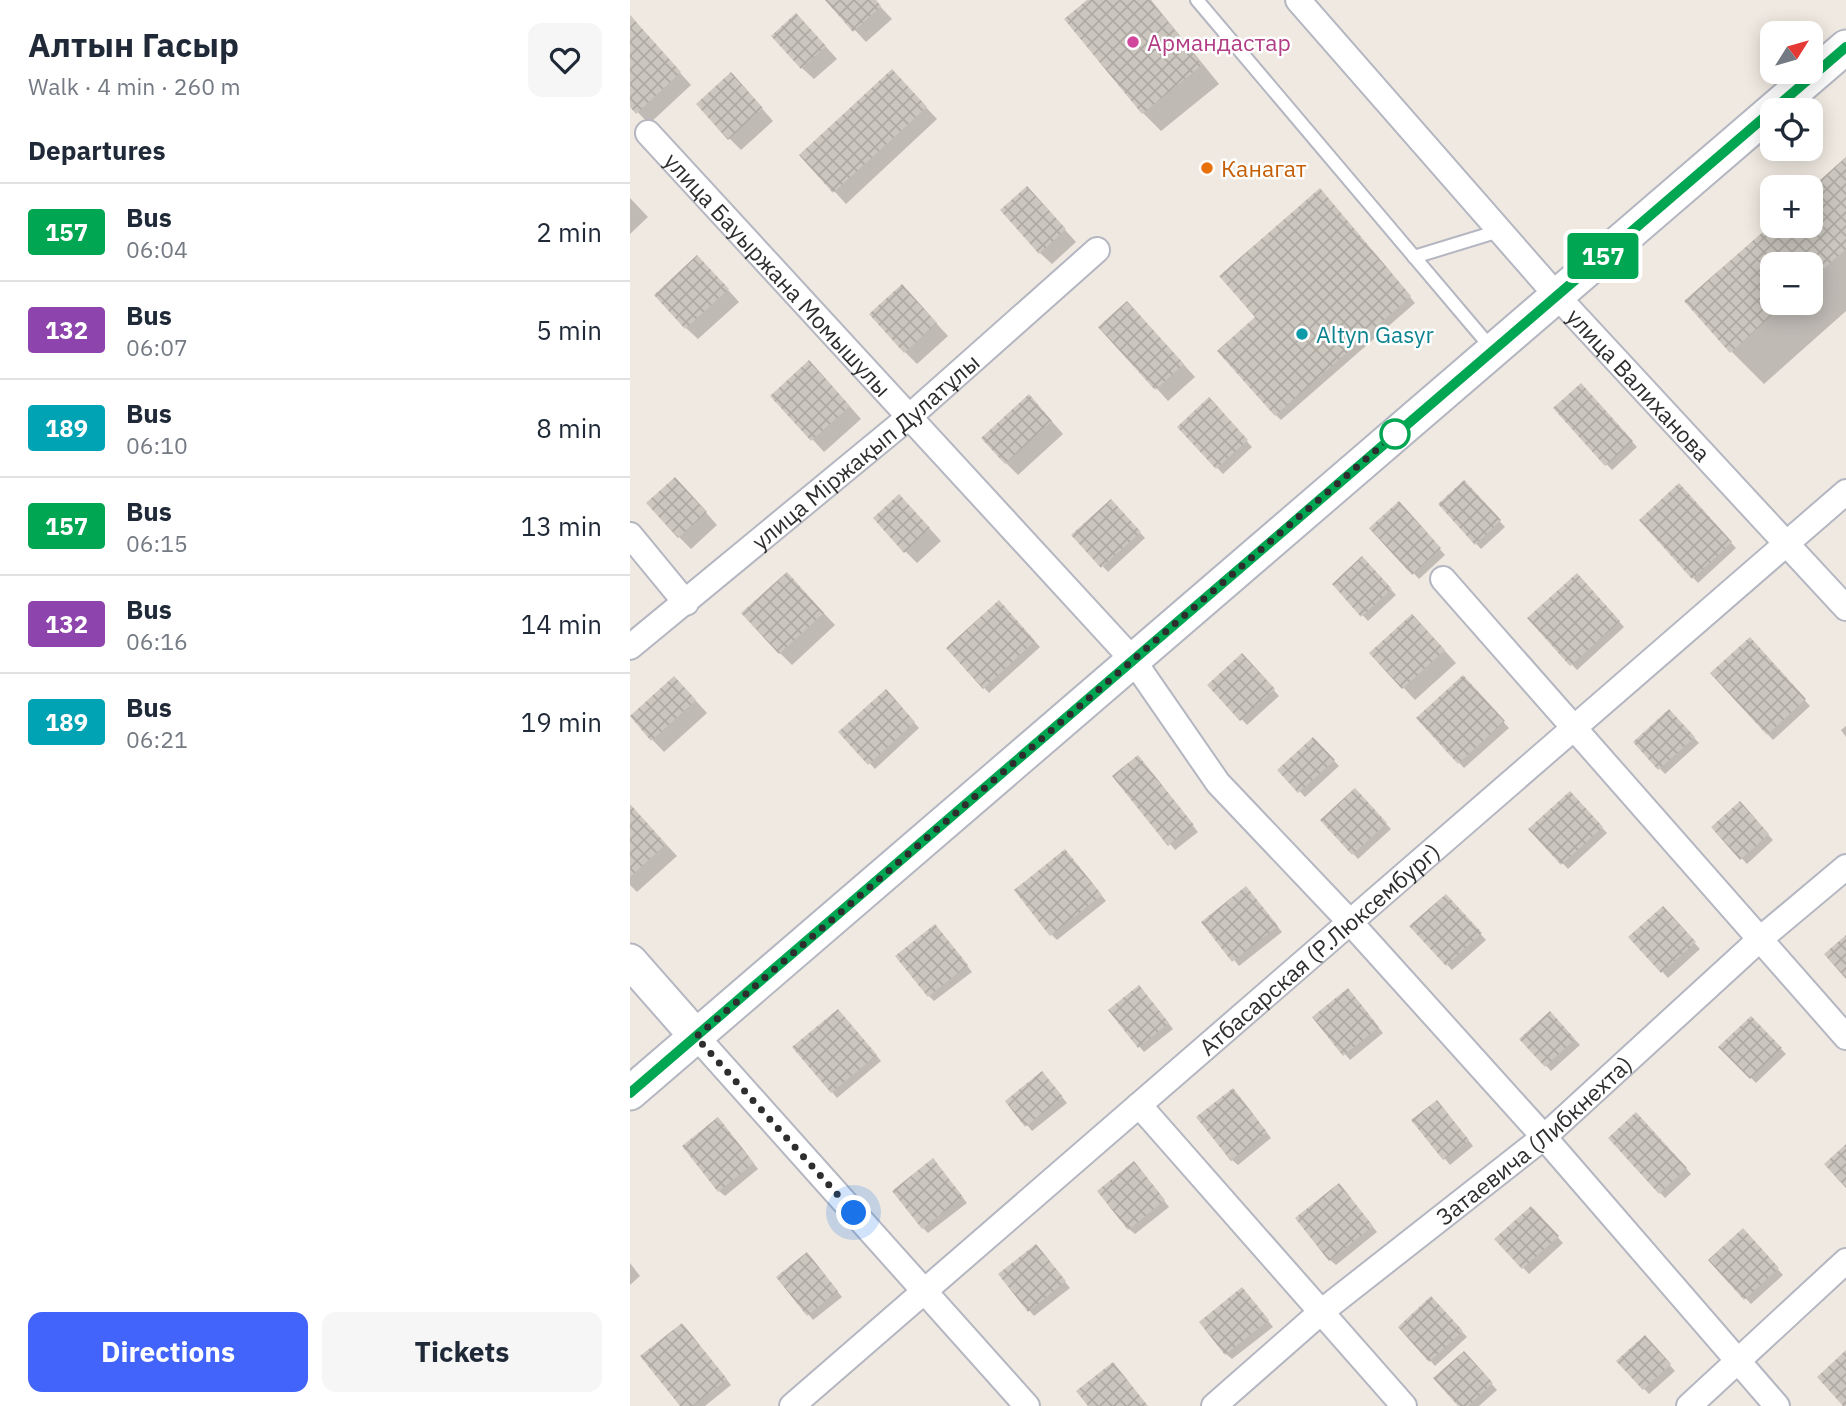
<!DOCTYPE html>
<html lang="en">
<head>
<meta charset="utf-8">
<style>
  :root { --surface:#fff; --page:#f6f6f7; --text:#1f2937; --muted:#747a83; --line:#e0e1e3; --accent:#4264fb }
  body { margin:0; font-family:"IBM Plex Sans",sans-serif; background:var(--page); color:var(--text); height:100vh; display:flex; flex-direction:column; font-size:26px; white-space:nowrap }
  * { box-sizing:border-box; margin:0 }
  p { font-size:23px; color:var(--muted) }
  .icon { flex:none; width:38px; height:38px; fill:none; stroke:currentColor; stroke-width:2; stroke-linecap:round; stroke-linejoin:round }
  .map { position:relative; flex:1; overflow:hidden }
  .panel { display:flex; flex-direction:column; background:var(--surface); width:630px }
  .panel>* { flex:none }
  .badge { padding:0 14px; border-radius:5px; font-size:24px; line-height:46px }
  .needle { width:46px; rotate:53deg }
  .controls { position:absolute; left:1130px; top:21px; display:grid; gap:14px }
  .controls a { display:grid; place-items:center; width:63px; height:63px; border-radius:14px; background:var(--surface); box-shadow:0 4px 18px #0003; font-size:35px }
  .you { position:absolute; width:35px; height:35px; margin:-18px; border:5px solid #fff; border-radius:50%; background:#1a73e8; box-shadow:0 0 0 10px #1a73e833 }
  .map>.badge { position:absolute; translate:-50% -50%; box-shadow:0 0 0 4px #fff }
  h2 { padding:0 28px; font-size:26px; line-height:63px }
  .round { display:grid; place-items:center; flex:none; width:74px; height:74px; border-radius:14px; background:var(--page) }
  .head { display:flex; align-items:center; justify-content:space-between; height:119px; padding:0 28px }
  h1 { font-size:33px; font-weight:700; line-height:52px }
  .button { display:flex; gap:14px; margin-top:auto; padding:14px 28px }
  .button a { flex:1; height:80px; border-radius:14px; background:var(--accent); color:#fff; font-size:28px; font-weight:700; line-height:80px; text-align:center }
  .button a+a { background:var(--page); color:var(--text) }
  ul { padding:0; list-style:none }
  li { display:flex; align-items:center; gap:21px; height:98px; padding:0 28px; border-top:2px solid var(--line) }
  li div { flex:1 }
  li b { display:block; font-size:26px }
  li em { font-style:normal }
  li .badge { min-width:77px; font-weight:700; text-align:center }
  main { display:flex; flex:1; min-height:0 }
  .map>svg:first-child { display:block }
</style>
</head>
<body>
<main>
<section class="panel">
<div class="head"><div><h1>Алтын Гасыр</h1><p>Walk · 4 min · 260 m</p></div><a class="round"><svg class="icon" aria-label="heart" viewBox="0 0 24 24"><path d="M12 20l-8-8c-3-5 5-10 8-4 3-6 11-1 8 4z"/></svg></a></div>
<h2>Departures</h2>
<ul>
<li><span class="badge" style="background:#00a651;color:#fff">157</span><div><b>Bus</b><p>06:04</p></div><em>2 min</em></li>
<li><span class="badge" style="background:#8e44ad;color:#fff">132</span><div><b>Bus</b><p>06:07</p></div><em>5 min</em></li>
<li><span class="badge" style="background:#00a3b4;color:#fff">189</span><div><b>Bus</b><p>06:10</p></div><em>8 min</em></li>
<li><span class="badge" style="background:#00a651;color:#fff">157</span><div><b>Bus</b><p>06:15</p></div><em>13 min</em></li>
<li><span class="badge" style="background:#8e44ad;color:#fff">132</span><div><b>Bus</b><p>06:16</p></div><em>14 min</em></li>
<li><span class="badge" style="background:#00a3b4;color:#fff">189</span><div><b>Bus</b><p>06:21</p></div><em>19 min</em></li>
</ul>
<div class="button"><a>Directions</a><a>Tickets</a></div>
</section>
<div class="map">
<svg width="1216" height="1406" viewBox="0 0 1216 1406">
  <defs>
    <pattern id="building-cross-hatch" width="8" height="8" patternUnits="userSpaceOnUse" patternTransform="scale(1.75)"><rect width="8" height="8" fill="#cbc7bf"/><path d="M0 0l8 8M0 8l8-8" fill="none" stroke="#afaba4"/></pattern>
  </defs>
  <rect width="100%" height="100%" fill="#efe9e1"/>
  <g fill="#0003" fill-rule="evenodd">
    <polygon points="197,0 244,0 262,19 236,42"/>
    <polygon points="460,0 521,0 589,84 531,131 513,113"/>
    <polygon points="0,17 61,85 19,124 0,104"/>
    <polygon points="178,27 207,59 184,79 172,68"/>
    <polygon points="273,83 307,119 216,204 171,155"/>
    <polygon points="113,87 143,121 111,150 99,138"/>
    <path d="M1216,160V311L1134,384L1102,352L1143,226H1181ZM1143,264H1181V303H1143Z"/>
    <polygon points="695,196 785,303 651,420 646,415 627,318"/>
    <polygon points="0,198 18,217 0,234"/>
    <polygon points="408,200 446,242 422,264 410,253"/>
    <polygon points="79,269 109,302 68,339 56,328"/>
    <polygon points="283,298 318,336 287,364 275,352"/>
    <polygon points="509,315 565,377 538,401 471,327"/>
    <polygon points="191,374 231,419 194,452 143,396"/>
    <polygon points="951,385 1007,447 982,470 925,408"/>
    <polygon points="579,400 622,447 593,474 549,427"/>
    <polygon points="410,408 433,434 388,475 376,463"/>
    <polygon points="834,482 875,527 851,549 810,504"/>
    <polygon points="1049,486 1106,548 1068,583 1011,520"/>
    <polygon points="57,491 87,525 61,549 49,537"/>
    <polygon points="481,501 515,538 478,572 444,535"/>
    <polygon points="769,503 815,555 789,579 741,528"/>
    <polygon points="281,508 311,541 287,563 275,551"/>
    <polygon points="732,559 766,595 738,621 704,584"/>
    <polygon points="952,580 994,627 947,670 899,618"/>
    <polygon points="168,586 205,625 162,665 150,653"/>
    <polygon points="374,607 410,647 359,693 318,648"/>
    <polygon points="794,628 826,663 785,700 741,653"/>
    <polygon points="1120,640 1180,706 1143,740 1083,674"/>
    <polygon points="612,655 649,696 617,725 580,685"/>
    <polygon points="833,678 879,728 834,768 788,718"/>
    <polygon points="56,690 77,713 34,752 1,717"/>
    <polygon points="256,692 289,728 245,769 211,732"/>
    <polygon points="1039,711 1069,743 1035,774 1005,742"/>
    <polygon points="1216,726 1216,737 1211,730"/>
    <polygon points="683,739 709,766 675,797 650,770"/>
    <polygon points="513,763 568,832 545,850 485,776"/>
    <polygon points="725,791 761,829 728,859 693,820"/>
    <polygon points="940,793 977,833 938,869 901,829"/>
    <polygon points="1110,804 1143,840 1117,864 1083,828"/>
    <polygon points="0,806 47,856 7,892 0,885"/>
    <polygon points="440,857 476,901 427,940 422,935"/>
    <polygon points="621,894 652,932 609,966 574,922"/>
    <polygon points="815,896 856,940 822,970 782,926"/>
    <polygon points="1032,908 1070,949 1038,978 1001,937"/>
    <polygon points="310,932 342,972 304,1001 299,996"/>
    <polygon points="515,993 543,1029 514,1052 509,1046"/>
    <polygon points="723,996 753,1033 720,1060 684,1017"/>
    <polygon points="920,1013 950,1045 921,1071 892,1039"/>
    <polygon points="213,1016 251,1061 207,1098 165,1047"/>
    <polygon points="1121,1018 1156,1054 1126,1083 1091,1047"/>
    <polygon points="417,1079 437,1103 402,1131 397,1125"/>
    <polygon points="608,1096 641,1138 608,1165 602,1160"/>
    <polygon points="812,1107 843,1146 820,1165 784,1120"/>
    <polygon points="1006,1114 1061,1174 1035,1198 980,1138"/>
    <polygon points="93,1125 128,1169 95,1196 89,1191"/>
    <polygon points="308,1166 337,1203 298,1233 293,1228"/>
    <polygon points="509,1169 539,1207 505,1234 499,1229"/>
    <polygon points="714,1191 747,1232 706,1265 700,1260"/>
    <polygon points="901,1208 933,1243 899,1274 867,1239"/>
    <polygon points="1118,1236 1153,1275 1121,1304 1080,1260"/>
    <polygon points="411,1252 440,1288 404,1316 399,1310"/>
    <polygon points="182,1260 212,1297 183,1320 178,1314"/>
    <polygon points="0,1263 10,1276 0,1285"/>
    <polygon points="618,1295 643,1327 602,1359 596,1354"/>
    <polygon points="801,1299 837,1337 805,1366 770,1327"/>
    <polygon points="57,1330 101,1385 75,1406 52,1406"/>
    <polygon points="1015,1337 1045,1371 1019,1394 988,1361"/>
    <polygon points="834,1353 867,1390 849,1406 831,1406"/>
  </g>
  <g fill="url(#building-cross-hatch)">
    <polygon points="195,0 246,0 251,6 223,32"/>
    <polygon points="457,0 520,0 572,65 512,114 434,19"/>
    <polygon points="166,13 196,46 171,69 141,36"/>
    <polygon points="0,15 51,72 6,114 0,107"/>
    <polygon points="262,69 297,107 203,193 169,155"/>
    <polygon points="101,72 133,108 98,140 66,104"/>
    <polygon points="1216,157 1216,249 1181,280 1181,264 1143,264 1143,303 1156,303 1100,353 1054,301 1143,223 1143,226 1181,226 1181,188"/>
    <polygon points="397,186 436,229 409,254 370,210"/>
    <polygon points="690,188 781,296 645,416 587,351 625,317 589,276"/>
    <polygon points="67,255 99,289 55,329 24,295"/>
    <polygon points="272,284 307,323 274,353 239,314"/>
    <polygon points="497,301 554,364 525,390 468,327"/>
    <polygon points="179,360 220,406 181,441 140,396"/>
    <polygon points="951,383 1003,441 975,466 923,408"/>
    <polygon points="399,394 422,421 375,464 351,438"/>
    <polygon points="579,397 618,440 586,469 547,427"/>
    <polygon points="45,477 77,512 48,538 16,503"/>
    <polygon points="834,480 871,520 845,545 808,504"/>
    <polygon points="1049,483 1102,542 1062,579 1009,520"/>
    <polygon points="269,494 300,528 274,553 243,518"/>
    <polygon points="481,499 511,532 471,568 441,535"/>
    <polygon points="769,501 811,548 782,575 739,528"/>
    <polygon points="732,556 762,589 731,617 702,584"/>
    <polygon points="157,572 194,613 149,654 111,613"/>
    <polygon points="947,573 990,621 940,666 897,618"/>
    <polygon points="369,600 405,641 353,689 316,648"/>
    <polygon points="782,614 815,650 772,689 739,653"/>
    <polygon points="1120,637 1176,699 1137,735 1080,673"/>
    <polygon points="612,653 645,689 610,721 577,685"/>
    <polygon points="833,675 875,721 828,764 786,718"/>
    <polygon points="44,676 66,700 21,741 0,716"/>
    <polygon points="256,689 285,722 238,765 208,732"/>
    <polygon points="1039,709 1065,737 1028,770 1003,742"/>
    <polygon points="683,737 705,760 668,793 647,770"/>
    <polygon points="508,755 564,825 538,846 482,776"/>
    <polygon points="725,788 757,823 722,855 690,820"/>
    <polygon points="940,791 973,827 931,865 898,829"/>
    <polygon points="1110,801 1139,834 1110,860 1081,827"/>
    <polygon points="0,804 36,844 0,877"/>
    <polygon points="435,849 472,895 420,936 384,890"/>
    <polygon points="616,886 648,926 602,962 571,922"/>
    <polygon points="816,894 852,933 816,966 779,926"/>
    <polygon points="1033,906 1066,942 1031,973 998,937"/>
    <polygon points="305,924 338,965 298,997 265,956"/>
    <polygon points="1216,935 1216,979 1194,954"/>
    <polygon points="509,985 539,1023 508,1048 478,1010"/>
    <polygon points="718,988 749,1027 713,1056 682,1017"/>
    <polygon points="208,1009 247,1055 201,1093 162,1047"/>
    <polygon points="920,1011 945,1039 915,1067 889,1039"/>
    <polygon points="1121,1016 1152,1048 1120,1079 1088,1047"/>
    <polygon points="412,1071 433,1097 395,1127 375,1101"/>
    <polygon points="603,1088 637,1132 601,1161 566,1117"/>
    <polygon points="807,1100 839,1140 813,1160 781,1120"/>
    <polygon points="1006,1112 1057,1168 1029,1194 978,1138"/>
    <polygon points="88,1117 124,1163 88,1192 52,1146"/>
    <polygon points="1216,1144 1216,1188 1194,1164"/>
    <polygon points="303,1158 333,1197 292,1229 262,1191"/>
    <polygon points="504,1161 535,1200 498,1230 467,1191"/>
    <polygon points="709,1183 743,1226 699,1261 665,1218"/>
    <polygon points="901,1206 929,1236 892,1269 864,1239"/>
    <polygon points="1113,1228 1149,1268 1114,1300 1078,1260"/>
    <polygon points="406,1244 436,1281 398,1312 368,1274"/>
    <polygon points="177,1252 208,1291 177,1316 146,1277"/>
    <polygon points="612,1287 639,1320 595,1355 569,1322"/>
    <polygon points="801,1296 833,1331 799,1362 768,1327"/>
    <polygon points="52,1323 97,1379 63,1406 50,1406 10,1356"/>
    <polygon points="1015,1335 1041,1364 1013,1390 986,1361"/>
    <polygon points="1216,1350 1216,1406 1213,1406 1187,1377"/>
    <polygon points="834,1351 863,1383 838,1406 828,1406 803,1378"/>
    <polygon points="483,1362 518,1406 458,1406 446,1391"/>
  </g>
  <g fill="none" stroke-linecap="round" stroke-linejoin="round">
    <g stroke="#b4b7c1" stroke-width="16">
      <g id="lane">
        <polyline points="567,0 863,350"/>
        <polyline points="784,257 869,231"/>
      </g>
    </g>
    <g stroke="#b4b7c1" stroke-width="28">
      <g id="street">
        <path id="s1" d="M668,0L927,296L1216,608"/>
        <path id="s2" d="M18,133L503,660L588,783L720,922L914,1137L1147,1406"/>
        <polyline points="0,535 56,603"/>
        <polyline points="813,579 1216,1037"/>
        <path id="s3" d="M0,647L279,417L467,250"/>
        <polyline points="66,1036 397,1406"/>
        <polyline points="509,1105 774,1406"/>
        <path id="s4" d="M162,1406L1216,492"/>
        <path id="s5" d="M584,1406L691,1312L914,1137L1129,940L1216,867"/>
        <polyline points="1059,1406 1216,1261"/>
      </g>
    </g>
    <g stroke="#b4b7c1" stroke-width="37">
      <g id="secondary">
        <polyline points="0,961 66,1036"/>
        <polyline points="0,1093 1216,47"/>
      </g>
    </g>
    <use href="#lane" stroke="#fff" stroke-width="12"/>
    <use href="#street" stroke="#fff" stroke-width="24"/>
    <use href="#secondary" stroke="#fff" stroke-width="33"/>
  </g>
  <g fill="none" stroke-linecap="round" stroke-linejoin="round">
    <g stroke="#fff" stroke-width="16">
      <polyline id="line" points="0,1093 1216,47"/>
    </g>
    <use href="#line" stroke="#00a651" stroke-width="10"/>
    <polyline stroke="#2e2e2e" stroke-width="7" stroke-dasharray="0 12.6" points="224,1213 66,1037 765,434"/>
  </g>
  <circle fill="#d1479c" stroke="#fff" stroke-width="2.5" cx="503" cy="42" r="7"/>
  <circle fill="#e8710a" stroke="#fff" stroke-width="2.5" cx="577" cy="168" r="7"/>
  <circle fill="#0f9aa8" stroke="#fff" stroke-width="2.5" cx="672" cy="334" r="7"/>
  <circle fill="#fff" stroke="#00a651" stroke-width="3.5" cx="765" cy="434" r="14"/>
  <g text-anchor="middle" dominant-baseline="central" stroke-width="5" stroke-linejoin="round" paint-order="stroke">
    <g font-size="23" fill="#b23c85" stroke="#fff" text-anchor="start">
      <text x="517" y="42">Армандастар</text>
    </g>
    <g font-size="23" fill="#c56008" stroke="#fff" text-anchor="start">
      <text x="591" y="168">Канагат</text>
    </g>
    <g font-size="23" fill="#2e2e2e" stroke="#fff">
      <text stroke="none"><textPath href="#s2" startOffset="192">улица Бауыржана Момышулы</textPath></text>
      <text stroke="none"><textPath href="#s1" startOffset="514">улица Валиханова</textPath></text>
      <text stroke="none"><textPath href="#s3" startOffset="306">улица Міржақып Дулатұлы</textPath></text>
      <text stroke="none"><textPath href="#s4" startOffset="698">Атбасарская (Р.Люксембург)</textPath></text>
      <text stroke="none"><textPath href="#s5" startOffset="416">Затаевича (Либкнехта)</textPath></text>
    </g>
    <g font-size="23" fill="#0d838f" stroke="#fff" text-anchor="start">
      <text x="686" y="334">Altyn Gasyr</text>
    </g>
  </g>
</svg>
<div class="controls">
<a><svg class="needle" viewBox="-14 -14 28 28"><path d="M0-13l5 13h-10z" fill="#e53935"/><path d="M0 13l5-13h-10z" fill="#747a83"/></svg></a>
<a><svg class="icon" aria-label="locate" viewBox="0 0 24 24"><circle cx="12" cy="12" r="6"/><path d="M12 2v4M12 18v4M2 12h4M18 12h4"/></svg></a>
<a>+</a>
<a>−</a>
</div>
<div class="you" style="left:224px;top:1213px"></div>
<b class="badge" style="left:973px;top:256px;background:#00a651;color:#fff">157</b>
</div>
</main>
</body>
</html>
